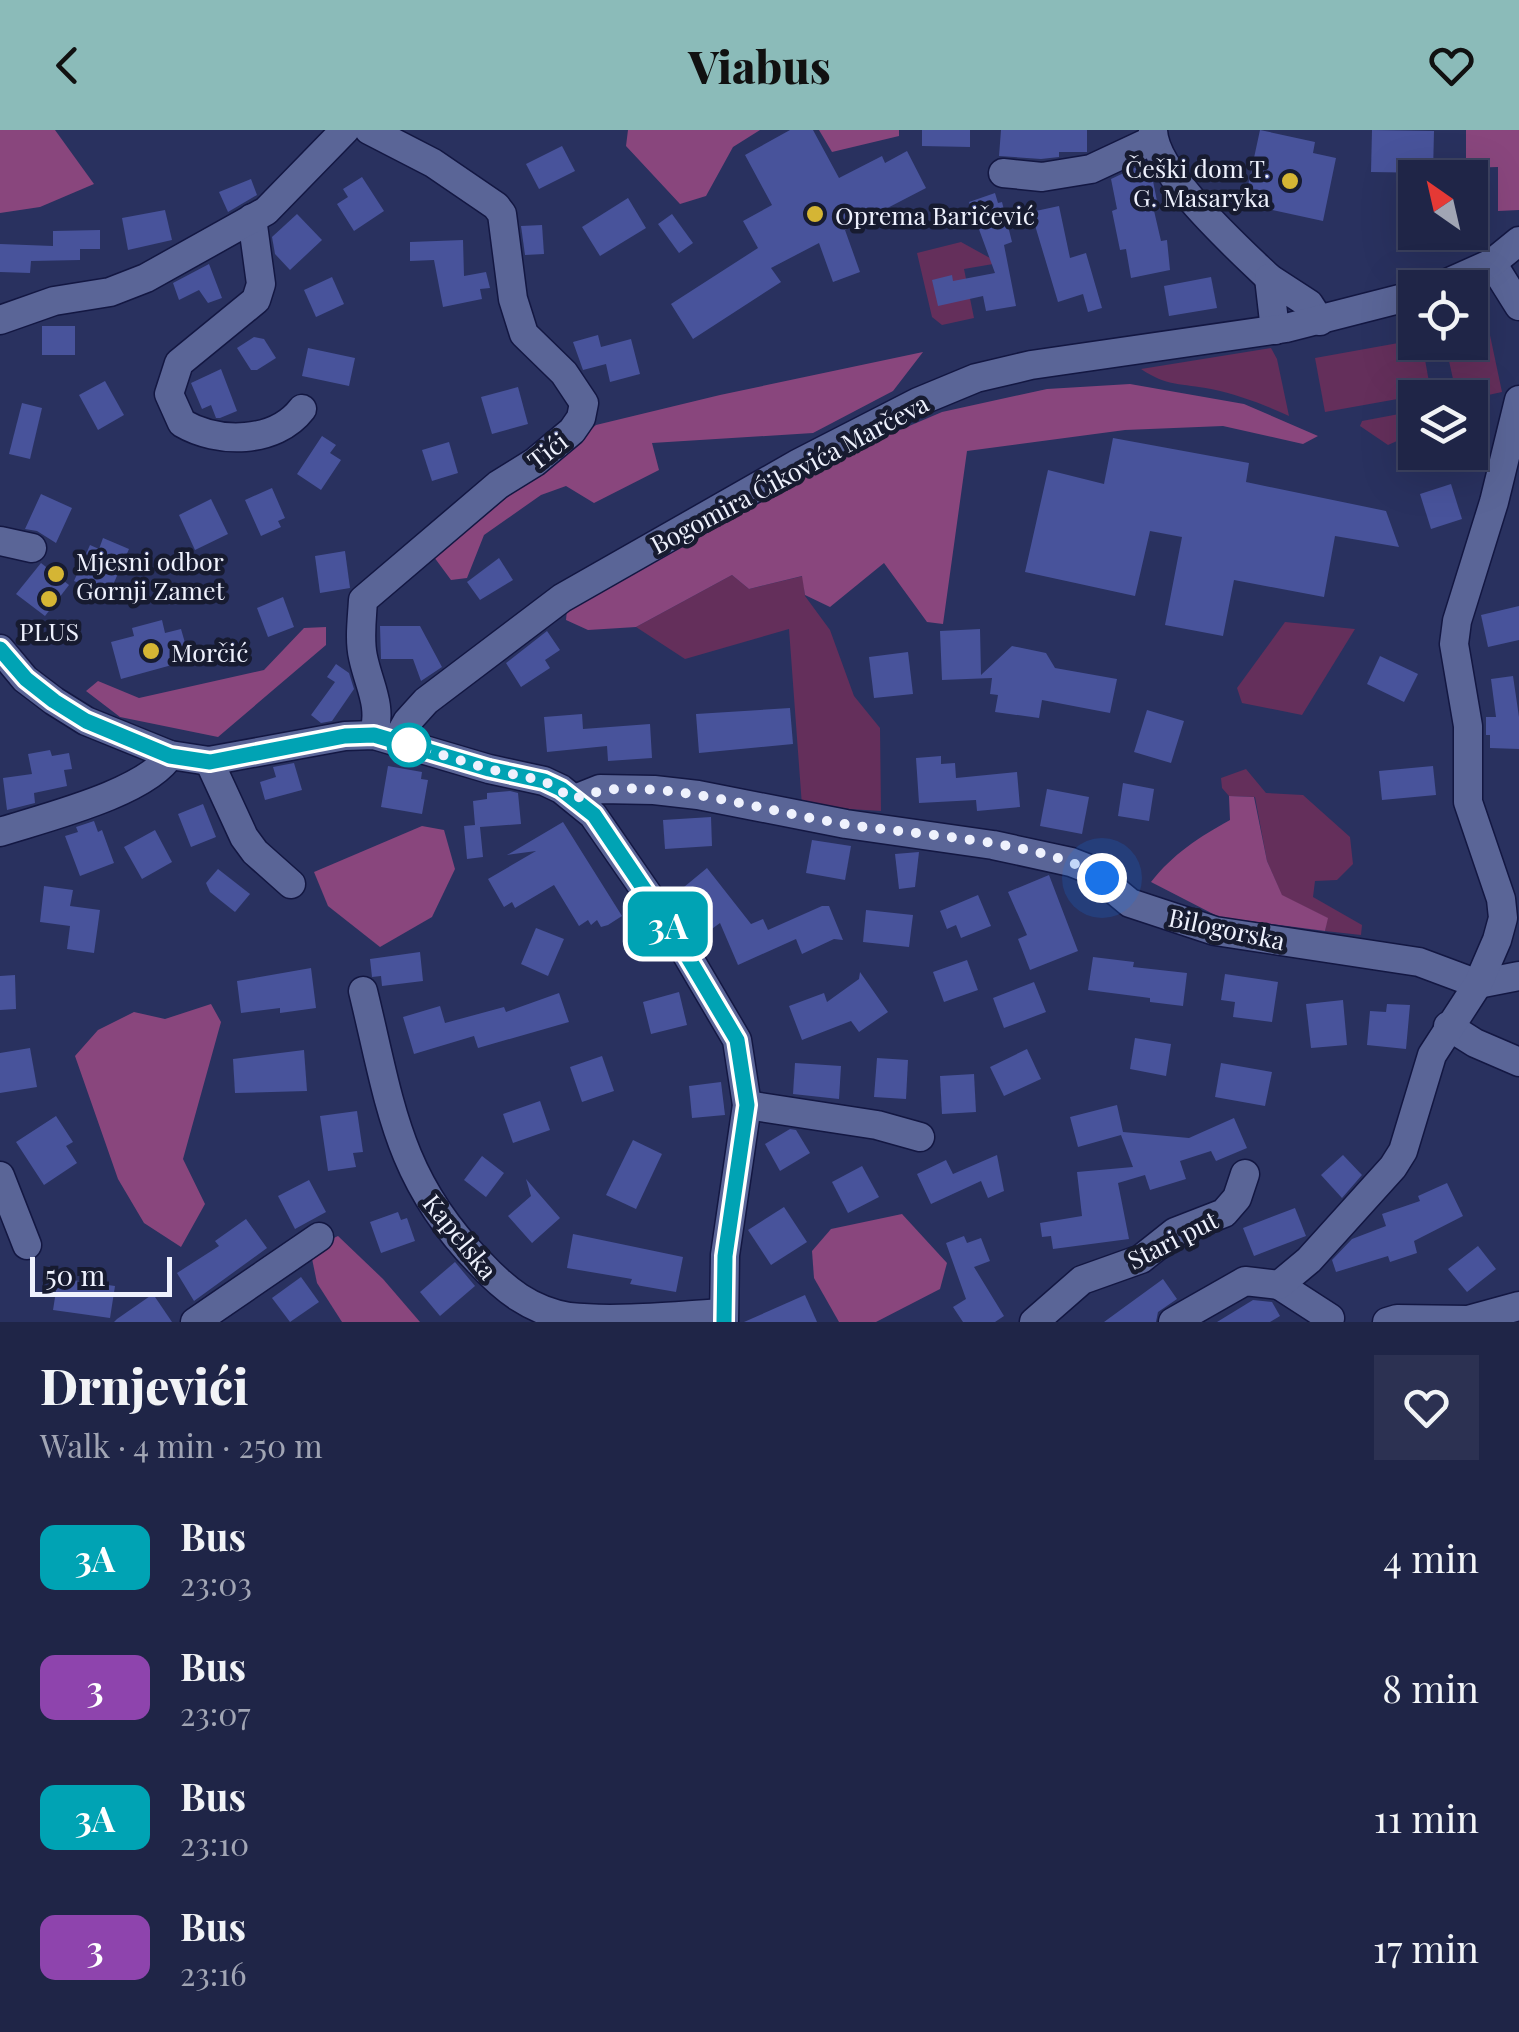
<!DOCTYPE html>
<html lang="en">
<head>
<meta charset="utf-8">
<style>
  :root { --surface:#1f2547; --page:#2c3152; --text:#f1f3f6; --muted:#a1a5b4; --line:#3c4260; --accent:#8bbbb9 }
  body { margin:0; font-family:"Playfair Display",serif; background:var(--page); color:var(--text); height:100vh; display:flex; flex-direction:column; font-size:38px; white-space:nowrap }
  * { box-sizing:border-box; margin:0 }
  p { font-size:32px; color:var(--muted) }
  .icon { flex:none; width:55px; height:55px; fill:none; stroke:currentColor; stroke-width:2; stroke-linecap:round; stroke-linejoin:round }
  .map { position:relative; height:1192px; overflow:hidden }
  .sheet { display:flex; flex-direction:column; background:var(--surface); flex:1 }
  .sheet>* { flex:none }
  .badge { padding:0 20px; border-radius:15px; font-size:35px; line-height:65px }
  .needle { width:65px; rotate:326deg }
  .tools { position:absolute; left:1398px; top:30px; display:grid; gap:20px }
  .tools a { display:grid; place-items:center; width:90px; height:90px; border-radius:0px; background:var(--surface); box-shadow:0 10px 40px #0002,0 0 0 2px var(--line); font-size:50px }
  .scale { position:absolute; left:30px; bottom:25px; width:142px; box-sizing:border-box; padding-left:10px; border:5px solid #eef1fd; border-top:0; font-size:28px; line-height:35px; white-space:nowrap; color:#eef1fd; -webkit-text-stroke:8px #171b30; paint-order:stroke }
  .you { position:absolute; width:50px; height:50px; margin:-25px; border:8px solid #fff; border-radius:50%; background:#1a73e8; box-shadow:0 0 0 15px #1a73e833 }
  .map>.badge { position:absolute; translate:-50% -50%; box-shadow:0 0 0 5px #fff }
  .round { display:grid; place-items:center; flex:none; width:105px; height:105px; border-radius:0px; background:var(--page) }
  .summary { display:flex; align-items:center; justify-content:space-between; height:170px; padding:0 40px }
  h1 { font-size:48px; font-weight:800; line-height:75px }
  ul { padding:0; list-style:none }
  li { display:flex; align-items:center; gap:30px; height:130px; padding:0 40px }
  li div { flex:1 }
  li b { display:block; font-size:38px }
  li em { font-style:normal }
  li .badge { min-width:110px; font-weight:700; text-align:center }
  header { display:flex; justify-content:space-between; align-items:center; height:130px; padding:0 40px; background:var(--accent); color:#111; font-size:45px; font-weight:800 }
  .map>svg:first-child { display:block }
</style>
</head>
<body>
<header><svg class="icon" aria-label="back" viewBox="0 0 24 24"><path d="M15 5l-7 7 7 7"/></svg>Viabus<svg class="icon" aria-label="heart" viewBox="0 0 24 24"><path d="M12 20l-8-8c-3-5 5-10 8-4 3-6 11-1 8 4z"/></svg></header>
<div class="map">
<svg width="1519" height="1192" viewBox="0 0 1519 1192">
  <rect width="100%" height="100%" fill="#29315f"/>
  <g fill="#642f5b">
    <polygon points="961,112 999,133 964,139 974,188 942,195 932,187 917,123"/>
    <polygon points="1487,191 1502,262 1470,269 1457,267 1445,213 1470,212 1470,195"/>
    <polygon points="1415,210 1422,213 1431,263 1325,282 1315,228"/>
    <path d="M1271,218L1277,229L1289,286C1263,274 1239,265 1211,259C1181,253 1168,257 1141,239Z"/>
    <polygon points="1415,281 1415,303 1388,315 1360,296 1362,291"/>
    <polygon points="732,445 749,459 803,446 805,466 830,500 854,566 880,598 881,681 802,676 789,499 685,529 636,497"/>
    <polygon points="1285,492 1355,499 1302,585 1242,573 1237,558"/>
    <polygon points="1246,639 1266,663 1303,665 1350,707 1353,734 1337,750 1315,751 1313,767 1362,795 1361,805 1325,801 1327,788 1282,766 1267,731 1255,667 1229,666 1222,658 1221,648"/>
  </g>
  <g fill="#89467d">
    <polygon points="0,0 55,0 94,54 40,77 0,83"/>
    <polygon points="628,0 760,0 733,17 706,66 680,74 626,16"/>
    <polygon points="819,0 899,0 899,6 832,22"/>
    <polygon points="1466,0 1519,0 1519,80 1498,81 1498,37 1466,38"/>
    <polygon points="923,222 893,261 813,303 652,313 659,340 594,373 566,356 541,365 484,405 467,448 451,450 434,427 596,295 720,265"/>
    <polygon points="1130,254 1244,274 1318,306 1303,314 1223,296 1125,300 967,321 943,494 927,492 884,433 830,477 805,465 802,446 749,459 732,445 636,497 588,500 566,490 567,480 860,317 942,282 1047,259"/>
    <polygon points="326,497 326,515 218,607 120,587 86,561 98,551 139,568 264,540 304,498"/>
    <path d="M1229,666L1254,667L1267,731L1282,765L1328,788L1325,801L1219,787L1151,752C1173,724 1199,707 1230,690Z"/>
    <polygon points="422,696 444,700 455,739 432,787 380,817 328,776 314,742"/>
    <polygon points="211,874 221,892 183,1029 205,1074 181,1117 144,1093 118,1049 75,926 98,900 134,882 165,889"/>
    <polygon points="902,1084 947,1133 940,1159 876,1192 839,1192 814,1148 812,1121 831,1099"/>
    <polygon points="338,1106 383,1149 420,1192 342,1192 317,1153 310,1119"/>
  </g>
  <g fill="#48539b">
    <polygon points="790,0 813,0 839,48 882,26 885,33 907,21 926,58 845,100 860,142 833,152 819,113 771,138 781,152 693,209 671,174 758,118 743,91 772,75 745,25"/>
    <polygon points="922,0 970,0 970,17 922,16"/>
    <polygon points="1001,0 1087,0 1087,22 1059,22 1059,27 1041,29 999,26"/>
    <polygon points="1260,0 1315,12 1313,23 1336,28 1323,91 1244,74"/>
    <polygon points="1372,0 1434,1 1433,43 1371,42"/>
    <polygon points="562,16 575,41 539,59 526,34"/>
    <polygon points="1145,33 1152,46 1157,71 1152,72 1161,111 1167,110 1170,140 1131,148 1126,119 1120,120 1112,81 1117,79 1111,49"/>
    <polygon points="362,47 384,81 354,101 337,74 348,67 343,59"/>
    <polygon points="251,49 257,65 228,82 219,62"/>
    <polygon points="995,63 998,73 1002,72 1012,112 1004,115 1016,176 986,181 983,166 938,176 932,150 952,145 953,151 995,143 969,72"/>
    <polygon points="628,68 646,98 600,126 582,97"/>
    <polygon points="1059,76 1070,128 1086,123 1102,178 1088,182 1083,164 1058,172 1031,82"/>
    <polygon points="165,80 172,110 128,120 122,88"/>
    <polygon points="297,84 322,110 290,140 275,124 272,107"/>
    <polygon points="672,84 693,113 679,123 658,94"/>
    <polygon points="542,95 544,124 525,125 521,96"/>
    <polygon points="100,100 100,119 80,119 80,130 31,131 30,143 0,142 0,114 53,116 53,101"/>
    <polygon points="463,110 464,146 486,142 490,158 480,159 482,169 443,177 434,130 410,131 410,112"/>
    <polygon points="209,134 222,168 208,173 199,160 179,170 173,153"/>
    <polygon points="332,147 344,174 316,187 304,160"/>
    <polygon points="1211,147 1217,178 1169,186 1164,156"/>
    <rect x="42" y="196" width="33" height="29"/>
    <polygon points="598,205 601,217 631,209 640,244 610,252 606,234 583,240 573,212"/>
    <polygon points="254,207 264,209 276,228 257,240 251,240 237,218"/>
    <polygon points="308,218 355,228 349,256 302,246"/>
    <polygon points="221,239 237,281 220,288 216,288 211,275 202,279 191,253"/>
    <polygon points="105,251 124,285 98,300 79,265"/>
    <polygon points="518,257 528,294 492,304 481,267"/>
    <polygon points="22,273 42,278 30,329 9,324"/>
    <polygon points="322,306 336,315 330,323 341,330 321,360 297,344"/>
    <polygon points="1113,308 1249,333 1246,352 1386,381 1399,417 1335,406 1324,467 1234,450 1223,506 1165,495 1182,407 1150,401 1135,466 1025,442 1048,340 1104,354"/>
    <polygon points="449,312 458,343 432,351 422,320"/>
    <polygon points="1451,354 1462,389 1431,399 1420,364"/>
    <polygon points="272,358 285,388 278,391 281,397 261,406 245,370"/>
    <polygon points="41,364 72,378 56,413 37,401 25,399"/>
    <polygon points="211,369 228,404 195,420 179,385"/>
    <polygon points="103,408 129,419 108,466 74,451 90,415 99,419"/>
    <polygon points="345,421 350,458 320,463 315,426"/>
    <polygon points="499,428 513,450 480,470 467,452"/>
    <polygon points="41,433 69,455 45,486 16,464"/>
    <polygon points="283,467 294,497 268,507 257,478"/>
    <polygon points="1519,476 1519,510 1488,517 1481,485"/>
    <polygon points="162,490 165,503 181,499 190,530 121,549 111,512 134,506 132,498"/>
    <polygon points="380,496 420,496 442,537 421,551 413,529 381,529"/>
    <polygon points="980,499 981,545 1012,516 1046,523 1055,538 1117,549 1110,583 1042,570 1039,588 995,582 998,565 990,564 992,548 942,550 940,501"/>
    <polygon points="547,501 560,520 545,530 550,538 521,557 506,533"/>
    <polygon points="908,522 913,564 874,568 869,527"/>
    <polygon points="1380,526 1418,544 1404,572 1367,554"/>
    <polygon points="336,534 349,543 354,559 332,591 321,593 311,585 335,552 327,547"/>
    <polygon points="1513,546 1519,587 1519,619 1490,618 1490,605 1486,605 1486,587 1496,587 1491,549"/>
    <polygon points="790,578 793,614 699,623 696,584"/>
    <polygon points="1147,580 1184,591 1171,633 1134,622"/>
    <polygon points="582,584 583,599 650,594 652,628 608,631 607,616 547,622 544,587"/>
    <polygon points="50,620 52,626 69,623 72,639 64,640 67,656 34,663 35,673 7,680 3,648 32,644 28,624"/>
    <polygon points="941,626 941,634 955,633 956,648 1017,642 1020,677 977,681 976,670 919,673 916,628"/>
    <polygon points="294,633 302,660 265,670 260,652 276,647 273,637"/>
    <polygon points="388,636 422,642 421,649 428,650 422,684 381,677"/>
    <polygon points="1433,636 1436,665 1382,670 1379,641"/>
    <polygon points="1123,653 1154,659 1149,691 1118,686"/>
    <polygon points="1047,659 1089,667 1082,704 1040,696"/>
    <polygon points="510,661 518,663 521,694 480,697 483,727 467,729 464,696 475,695 473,671 487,669 487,663"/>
    <polygon points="203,674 216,707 191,717 178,684"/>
    <polygon points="711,687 712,716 665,719 663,690"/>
    <polygon points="94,691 98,702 102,700 114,733 80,746 65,706 78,702 76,697"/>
    <polygon points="563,692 622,786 608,795 601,797 597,790 591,795 588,790 579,796 554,755 515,778 512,772 504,777 488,749 536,721 507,725"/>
    <polygon points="155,700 172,732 142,749 124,717"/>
    <polygon points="812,710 851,716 845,750 806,743"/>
    <polygon points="919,722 915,757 899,759 895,724"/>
    <polygon points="707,738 751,794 763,789 768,800 822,776 829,776 843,810 834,809 802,824 796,809 738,835 720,793 709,801 678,762"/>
    <polygon points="218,739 250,764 235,782 210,762 206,753"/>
    <polygon points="1049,745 1078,821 1030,840 1018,809 1027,805 1008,762"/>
    <polygon points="44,756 73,760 70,776 100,780 94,823 67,819 70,796 40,792"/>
    <polygon points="978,765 991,796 961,808 956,795 947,799 940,781"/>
    <polygon points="866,780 913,785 909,817 863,812"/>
    <polygon points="536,798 564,809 548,846 521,834"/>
    <polygon points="420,822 423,851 382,856 381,846 372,847 370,829"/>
    <polygon points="1093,827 1134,832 1133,837 1187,843 1183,876 1150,872 1150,868 1088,860"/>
    <polygon points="967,830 978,860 944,872 933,842"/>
    <polygon points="311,838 316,878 280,883 280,878 241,883 237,851"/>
    <polygon points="860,842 888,882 859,902 851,891 802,910 789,876 824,863 827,872 859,849"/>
    <polygon points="1225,844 1278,852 1272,892 1233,887 1235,872 1221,870"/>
    <polygon points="15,845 16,879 0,880 0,846"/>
    <polygon points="1034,852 1046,882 1004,898 993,868"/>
    <polygon points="679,862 687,895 651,904 643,872"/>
    <polygon points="559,863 569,892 478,918 474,906 414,924 403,887 440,876 445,893 504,877 506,882"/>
    <polygon points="1343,870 1347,915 1311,918 1306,874"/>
    <polygon points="1387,874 1410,875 1406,919 1367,915 1370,881 1386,882"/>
    <polygon points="1135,908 1171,914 1166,946 1130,939"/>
    <polygon points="30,918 37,957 0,963 0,923"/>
    <polygon points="1027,919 1041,949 1004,966 990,937"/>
    <polygon points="304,920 307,961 235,963 233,929"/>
    <polygon points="602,926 614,961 582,972 570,937"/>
    <polygon points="877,928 908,930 906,969 874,967"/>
    <polygon points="795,933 841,936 839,969 793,964"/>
    <polygon points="1221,933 1272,942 1265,976 1215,967"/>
    <polygon points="974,944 976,982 942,984 940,946"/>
    <polygon points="721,952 725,985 692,988 689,956"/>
    <polygon points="540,971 550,1000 513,1013 503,984"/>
    <polygon points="1117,975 1123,1002 1189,1008 1234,988 1247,1018 1216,1031 1211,1021 1180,1031 1186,1049 1150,1060 1145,1045 1118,1053 1129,1109 1053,1119 1051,1106 1042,1107 1040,1093 1082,1086 1077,1042 1133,1037 1121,1005 1078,1017 1070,987"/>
    <polygon points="357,981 363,1022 353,1023 356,1037 328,1041 320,986"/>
    <polygon points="56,986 73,1012 66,1016 77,1033 44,1055 16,1012"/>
    <polygon points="790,999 796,1000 810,1023 780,1041 765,1014"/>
    <polygon points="633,1010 662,1024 636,1079 606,1065"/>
    <polygon points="997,1025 1004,1061 988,1068 981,1051 931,1074 917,1044 946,1030 953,1044"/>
    <polygon points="1343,1025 1362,1045 1342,1068 1321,1045"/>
    <polygon points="482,1026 504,1043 486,1067 464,1050"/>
    <polygon points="862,1036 879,1067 848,1083 832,1052"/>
    <polygon points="526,1049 560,1088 532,1113 508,1086 531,1066"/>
    <polygon points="309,1050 326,1082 295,1099 278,1066"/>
    <polygon points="1447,1053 1463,1086 1414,1111 1417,1123 1390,1132 1388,1126 1336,1142 1332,1130 1352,1109 1386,1096 1382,1084 1420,1071 1418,1066"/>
    <polygon points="784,1077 807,1112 771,1135 748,1100"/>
    <polygon points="1295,1078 1306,1106 1254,1126 1243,1098"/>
    <polygon points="398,1082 401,1090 407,1088 415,1111 381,1123 370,1092"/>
    <polygon points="246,1089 267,1118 194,1171 177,1143 219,1116 215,1111"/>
    <polygon points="573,1104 683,1127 676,1162 630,1154 632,1149 567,1138"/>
    <polygon points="964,1106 967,1113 981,1108 990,1131 974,1137 1004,1186 995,1192 963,1192 953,1177 966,1169 946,1113"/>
    <polygon points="1478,1116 1496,1139 1467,1162 1448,1139"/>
    <polygon points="455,1132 475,1156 440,1186 420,1162"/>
    <polygon points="301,1147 319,1172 290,1192 272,1168"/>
    <polygon points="58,1148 115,1156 110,1188 53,1180"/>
    <polygon points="1163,1149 1177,1169 1158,1182 1156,1192 1104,1192"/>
    <polygon points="153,1164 172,1192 114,1192 117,1189"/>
    <polygon points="805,1165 817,1192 744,1192"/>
    <polygon points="1253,1170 1272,1172 1280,1186 1270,1192 1217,1192"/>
  </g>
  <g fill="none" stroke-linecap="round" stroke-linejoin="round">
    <g stroke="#131742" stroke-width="31">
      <g id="minor">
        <path d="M369,0L433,33L496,76L502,84L513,169L524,204L564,243L584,273L581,288L572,301L535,332L498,355L363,470C362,489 359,509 363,527C369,556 382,574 374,605"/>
        <path d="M1153,0C1154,43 1238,118 1269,148"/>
        <polyline points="1003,43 1042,47 1091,39 1153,10"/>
        <path d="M252,88L261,154L256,170L179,233L169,264L182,293C218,314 275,314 302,279"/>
        <polyline points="1492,133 1519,176"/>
        <polyline points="1436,158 1492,133 1519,111"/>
        <polyline points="0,190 54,171 110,162 146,148 266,81 345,0"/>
        <polyline points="1275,200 1269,148 1309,174 1320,191"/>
        <polyline points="0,411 32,418"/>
        <polyline points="0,519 25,549 54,571 86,591 170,625 209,631 345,606 374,605 489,639 544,651 561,659 593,685 673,801 737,910 747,975 725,1125 724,1192"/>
        <polyline points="397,610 407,592 426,571 562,468 799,333 918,272 976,248 1031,235 1286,198 1415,165"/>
        <polyline points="209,631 244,707 255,722 291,754"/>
        <polyline points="575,669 600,659 654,660 698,665 846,694 993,715 1071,732 1089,739 1130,773 1215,801 1419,832 1478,854 1519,846"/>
        <path d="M0,702C43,688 147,663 170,625"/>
        <path d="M363,861C390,971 396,1047 479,1132C505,1160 530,1180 569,1187C615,1192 675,1186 722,1183"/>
        <polyline points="1448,896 1475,913 1519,932"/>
        <polyline points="747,975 877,995 920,1007"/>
        <polyline points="0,1046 27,1115"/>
        <polyline points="1279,1155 1330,1188"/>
        <polyline points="195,1192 319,1107"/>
        <polyline points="1034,1192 1082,1150 1141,1129 1175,1102 1224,1083 1237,1068 1245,1044"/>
        <polyline points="1173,1192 1245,1151 1279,1155 1309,1130 1393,1037 1403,1021 1432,925 1478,854 1497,810 1503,788 1501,769 1468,672 1468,596 1454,514 1457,491 1494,372 1519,270"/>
        <polyline points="1387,1192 1397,1189 1468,1190 1519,1176"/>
      </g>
    </g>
    <use href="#minor" stroke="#5a6597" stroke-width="28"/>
  </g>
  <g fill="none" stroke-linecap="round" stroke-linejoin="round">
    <g stroke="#fff" stroke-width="22">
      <polyline id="line" points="0,519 26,549 54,571 86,591 170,626 210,632 345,606 374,605 489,639 544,651 561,659 594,685 673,802 737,910 747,975 725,1126 724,1192"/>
    </g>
    <use href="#line" stroke="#00a3b4" stroke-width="15"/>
    <path stroke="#eef1fd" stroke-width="10" stroke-dasharray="0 18" d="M409,615L489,639L544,651L574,669C602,658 627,657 656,660C720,665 781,684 844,694C913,705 1047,710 1102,748"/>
  </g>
  <g fill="#d5b534" stroke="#171b30" stroke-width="4">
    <circle cx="1290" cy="51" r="10"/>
    <circle cx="815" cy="84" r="10"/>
    <circle cx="56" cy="444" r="10"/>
    <circle cx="49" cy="469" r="10"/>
    <circle cx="151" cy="521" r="10"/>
  </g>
  <circle fill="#fff" stroke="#00a3b4" stroke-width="5" cx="409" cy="615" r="20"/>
  <g text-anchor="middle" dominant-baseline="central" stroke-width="9" stroke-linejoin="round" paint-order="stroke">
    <g font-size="25" fill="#eef1fd" stroke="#171b30" text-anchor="start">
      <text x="1270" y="37" text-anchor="end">Češki dom T.<tspan x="1270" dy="29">G. Masaryka</tspan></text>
      <text x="835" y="84">Oprema Baričević</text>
      <text x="76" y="430">Mjesni odbor<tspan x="76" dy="29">Gornji Zamet</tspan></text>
      <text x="49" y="500" text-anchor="middle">PLUS</text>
      <text x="171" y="521">Morčić</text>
    </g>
    <g font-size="25" fill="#eef1fd" stroke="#171b30">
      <text transform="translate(547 320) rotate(-38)">Tići</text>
      <text transform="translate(789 343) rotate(-28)">Bogomira Ćikovića Marčeva</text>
      <text transform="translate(1227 798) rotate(12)">Bilogorska</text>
      <text transform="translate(461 1106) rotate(51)">Kapelska</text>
      <text transform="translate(1172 1109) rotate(-27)">Stari put</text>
    </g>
  </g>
</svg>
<div class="tools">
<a><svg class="needle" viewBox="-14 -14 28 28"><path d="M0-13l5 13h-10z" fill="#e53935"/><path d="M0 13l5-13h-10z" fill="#a1a5b4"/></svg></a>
<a><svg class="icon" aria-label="locate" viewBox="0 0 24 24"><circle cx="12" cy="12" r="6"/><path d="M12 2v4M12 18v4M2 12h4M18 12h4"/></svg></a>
<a><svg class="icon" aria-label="layers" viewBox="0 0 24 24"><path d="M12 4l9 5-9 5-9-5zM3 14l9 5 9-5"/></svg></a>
</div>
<div class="scale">50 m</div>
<div class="you" style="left:1102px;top:748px"></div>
<b class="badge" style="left:668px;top:794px;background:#00a3b4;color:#fff">3A</b>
</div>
<section class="sheet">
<div class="summary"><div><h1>Drnjevići</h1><p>Walk · 4 min · 250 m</p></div><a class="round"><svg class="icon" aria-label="heart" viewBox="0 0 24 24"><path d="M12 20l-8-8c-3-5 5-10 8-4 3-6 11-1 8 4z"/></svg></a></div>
<ul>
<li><span class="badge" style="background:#00a3b4;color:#fff">3A</span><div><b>Bus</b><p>23:03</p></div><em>4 min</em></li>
<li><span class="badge" style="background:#8e44ad;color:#fff">3</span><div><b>Bus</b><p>23:07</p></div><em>8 min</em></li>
<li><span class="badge" style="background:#00a3b4;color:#fff">3A</span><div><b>Bus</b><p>23:10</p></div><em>11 min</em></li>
<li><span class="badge" style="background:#8e44ad;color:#fff">3</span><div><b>Bus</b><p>23:16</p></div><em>17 min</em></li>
</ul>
</section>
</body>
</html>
